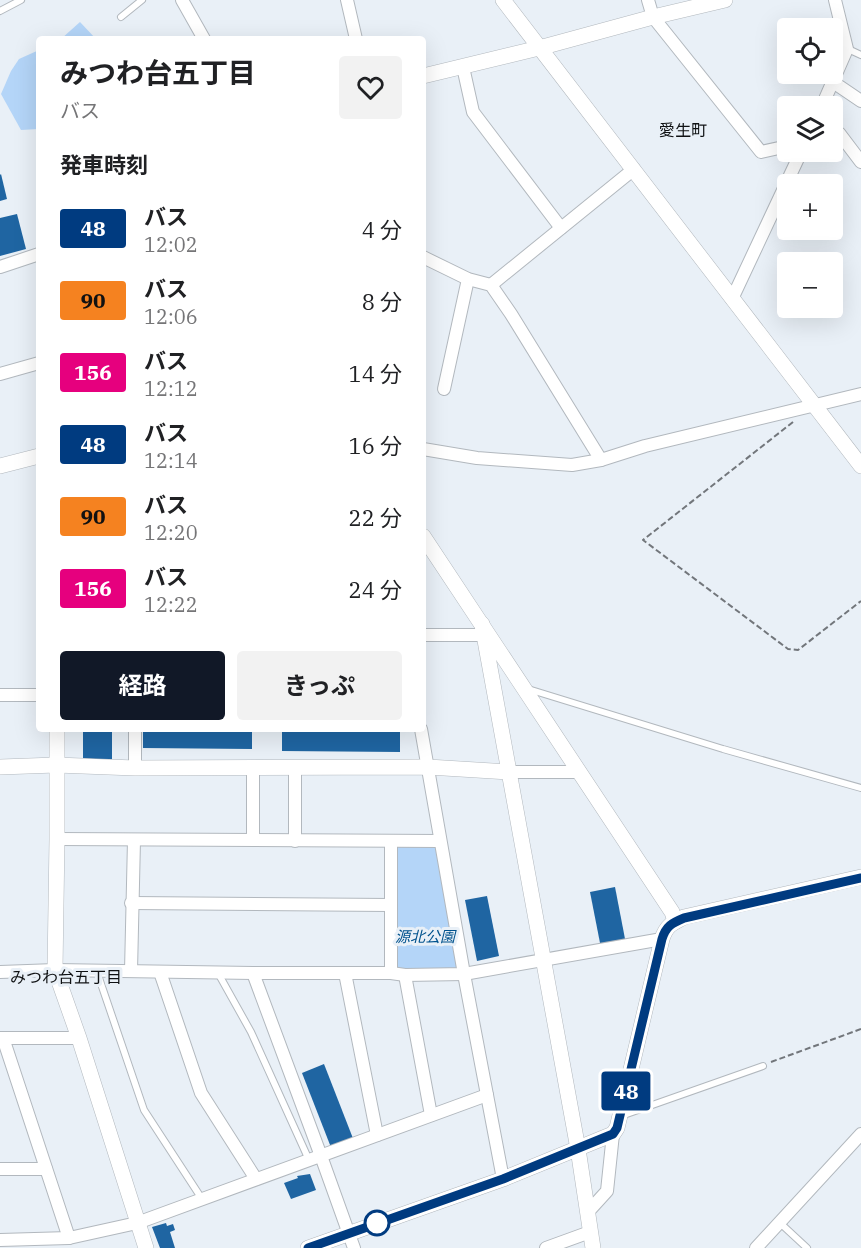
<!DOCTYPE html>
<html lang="ja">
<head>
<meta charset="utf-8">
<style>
  :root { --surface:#fff; --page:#f2f2f2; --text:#202124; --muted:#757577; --accent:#111827 }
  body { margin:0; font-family:"IBM Plex Serif","Noto Sans JP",serif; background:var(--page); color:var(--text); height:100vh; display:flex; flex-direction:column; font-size:22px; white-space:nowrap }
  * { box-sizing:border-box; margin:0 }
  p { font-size:20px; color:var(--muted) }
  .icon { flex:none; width:33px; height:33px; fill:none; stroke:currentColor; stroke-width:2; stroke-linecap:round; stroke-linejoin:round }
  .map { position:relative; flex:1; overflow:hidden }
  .panel { position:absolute; left:36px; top:36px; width:390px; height:696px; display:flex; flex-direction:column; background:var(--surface); border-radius:6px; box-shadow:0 6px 24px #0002 }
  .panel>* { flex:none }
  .badge { padding:0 12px; border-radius:4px; font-size:21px; line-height:39px }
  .buttons { position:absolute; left:777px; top:18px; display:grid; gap:12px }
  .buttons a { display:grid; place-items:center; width:66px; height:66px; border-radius:6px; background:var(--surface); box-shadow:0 6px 24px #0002; font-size:30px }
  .map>.badge { position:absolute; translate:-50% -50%; box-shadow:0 0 0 3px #fff }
  h2 { padding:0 24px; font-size:22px; line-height:54px }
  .round { display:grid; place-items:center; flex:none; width:63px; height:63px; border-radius:6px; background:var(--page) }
  .headline { display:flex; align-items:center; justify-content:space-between; height:102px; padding:0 24px }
  h1 { font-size:28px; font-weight:700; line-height:45px }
  .primary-button { display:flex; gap:12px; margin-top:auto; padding:12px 24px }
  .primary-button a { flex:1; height:69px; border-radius:6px; background:var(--accent); color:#fff; font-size:24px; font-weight:700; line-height:69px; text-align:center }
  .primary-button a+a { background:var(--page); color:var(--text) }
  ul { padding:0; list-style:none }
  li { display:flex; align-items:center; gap:18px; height:72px; padding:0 24px }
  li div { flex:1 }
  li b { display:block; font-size:22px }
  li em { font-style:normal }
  li .badge { min-width:66px; font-weight:700; text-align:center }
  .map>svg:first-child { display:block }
</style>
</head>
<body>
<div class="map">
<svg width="861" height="1248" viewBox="0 0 861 1248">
  <rect width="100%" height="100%" fill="#e9f0f7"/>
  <g fill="#b4d5f8">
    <polygon points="80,22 96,39 61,39"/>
    <polygon points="39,50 39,129 21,130 1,94 11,71 19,59"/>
    <polygon points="395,845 437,846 459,963 455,970 397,969"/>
  </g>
  <g fill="#1f65a2">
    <polygon points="1,174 7,199 0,201 0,175"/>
    <polygon points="17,214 26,249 0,256 0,218"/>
    <rect x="83" y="729" width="29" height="35"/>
    <polygon points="143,729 252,729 252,749 143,748"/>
    <polygon points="282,729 400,729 400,752 282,751"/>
    <polygon points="615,887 626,944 601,948 590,892"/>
    <polygon points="487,896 499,956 477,961 465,900"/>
    <polygon points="324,1064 354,1141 332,1150 302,1073"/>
    <polygon points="310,1174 316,1190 291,1199 284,1183 298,1178 297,1176"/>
    <polygon points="166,1223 167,1226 173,1224 175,1230 170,1232 175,1248 160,1248 152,1227"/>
  </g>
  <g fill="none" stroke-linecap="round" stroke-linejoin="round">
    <g stroke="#b2b8be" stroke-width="8">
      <g id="service">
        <polyline points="0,11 21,0"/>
        <polyline points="121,17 142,0"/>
        <polyline points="848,49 861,55"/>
        <polyline points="528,689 723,749 861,788"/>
        <polyline points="97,972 144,1110 202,1199"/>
        <polyline points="218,973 251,1032 309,1160"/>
        <polyline points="621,1116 763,1066"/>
        <polyline points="779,1222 807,1248"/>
      </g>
    </g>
    <g stroke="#b2b8be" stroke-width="14">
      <g id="minor">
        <polyline points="182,0 204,39"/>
        <polyline points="347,0 356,39"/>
        <polyline points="648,0 653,17 761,152 788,146"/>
        <polyline points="463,67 473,112 561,228"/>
        <polyline points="833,82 861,101"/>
        <polyline points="822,106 847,49 835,0"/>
        <polyline points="832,135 839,133 861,162"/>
        <polyline points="423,257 468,279 491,285 511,314 601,460"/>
        <polyline points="0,267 39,254"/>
        <polyline points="491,285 634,169"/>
        <polyline points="732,299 801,152"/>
        <polyline points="0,374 39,363"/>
        <polyline points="444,389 468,279"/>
        <polyline points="423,449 477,458 572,465 601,460 645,446 861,394"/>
        <polyline points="423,635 484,635"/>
        <polyline points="0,695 39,695"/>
        <polyline points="421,729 464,974 503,1179"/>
        <polyline points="135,768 135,729"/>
        <polyline points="509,772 580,772"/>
        <polyline points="57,839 440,841"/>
        <polyline points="253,840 253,768"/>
        <polyline points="295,841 295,768"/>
        <polyline points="391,841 391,973"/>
        <polyline points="131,903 391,905"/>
        <polyline points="131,971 134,840"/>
        <polyline points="0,972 55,970 253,973 391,973 405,975 464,974 662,939"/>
        <polyline points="160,972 201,1093 256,1179"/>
        <polyline points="253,973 321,1156 354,1248"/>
        <polyline points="345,973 377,1135"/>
        <polyline points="405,975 431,1115"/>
        <polyline points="0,1038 79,1038"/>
        <polyline points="3,1038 69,1238"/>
        <polyline points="0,1169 46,1169"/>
        <polyline points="587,1213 607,1191 613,1134"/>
        <polyline points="0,1240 69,1238 137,1223 487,1095"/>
        <polyline points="546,1248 590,1232"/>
        <polyline points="756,1248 861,1134"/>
      </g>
    </g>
    <g stroke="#b2b8be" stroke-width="16">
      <g id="tertiary">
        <polyline points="503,0 861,466"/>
        <polyline points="423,76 539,48 653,17 725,0"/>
        <polyline points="0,466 39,456"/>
        <polyline points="423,536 672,912 675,921"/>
        <polyline points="482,624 578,1149 593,1248"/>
        <polyline points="57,729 57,839 55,970 79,1038 146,1248"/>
        <polyline points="0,767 56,765 135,768 428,767 509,772"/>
        <path d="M308,1248L503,1179L613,1134L617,1128L662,939C666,926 672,923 684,917L861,877"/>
      </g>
    </g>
    <g stroke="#72767b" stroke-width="2" stroke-dasharray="6 3" stroke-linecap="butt">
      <polyline points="793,422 643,540 788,649 798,650 861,601"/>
      <polyline points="771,1062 861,1029"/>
    </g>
    <use href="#service" stroke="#fff" stroke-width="6"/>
    <use href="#minor" stroke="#fff" stroke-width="12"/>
    <use href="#tertiary" stroke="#fff" stroke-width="15"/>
  </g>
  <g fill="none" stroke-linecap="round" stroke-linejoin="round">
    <g stroke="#fff" stroke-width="14">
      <path id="line" d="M308,1248L503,1179L613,1134L617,1128L662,939C666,926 672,923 684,918L861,878"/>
    </g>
    <use href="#line" stroke="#003b80" stroke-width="9"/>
  </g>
  <circle fill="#fff" stroke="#003b80" stroke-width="3" cx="377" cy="1223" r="12"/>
  <g text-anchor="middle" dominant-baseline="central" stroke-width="6" stroke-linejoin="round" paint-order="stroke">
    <g font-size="15" font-style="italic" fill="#00528d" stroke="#e9f0f7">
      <text x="425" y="936">源北公園</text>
    </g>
    <g font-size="16" fill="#0f1113" stroke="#e9f0f7">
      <text x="683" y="130">愛生町</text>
      <text x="66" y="977">みつわ台五丁目</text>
    </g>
  </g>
</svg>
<div class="buttons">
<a><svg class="icon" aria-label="locate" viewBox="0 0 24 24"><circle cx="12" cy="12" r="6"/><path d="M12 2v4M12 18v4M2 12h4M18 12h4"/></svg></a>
<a><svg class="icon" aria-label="layers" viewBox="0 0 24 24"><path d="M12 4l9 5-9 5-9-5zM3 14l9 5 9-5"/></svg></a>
<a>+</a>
<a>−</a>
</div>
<b class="badge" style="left:626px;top:1091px;background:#003b80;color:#fff">48</b>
<section class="panel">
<div class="headline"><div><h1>みつわ台五丁目</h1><p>バス</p></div><a class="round"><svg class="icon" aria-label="heart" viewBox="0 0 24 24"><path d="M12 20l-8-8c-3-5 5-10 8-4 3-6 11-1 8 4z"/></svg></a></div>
<h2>発車時刻</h2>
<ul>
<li><span class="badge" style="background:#003b80;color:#fff">48</span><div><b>バス</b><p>12:02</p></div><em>4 分</em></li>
<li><span class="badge" style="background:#f58220;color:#111">90</span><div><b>バス</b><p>12:06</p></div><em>8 分</em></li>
<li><span class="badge" style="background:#e6007e;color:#fff">156</span><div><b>バス</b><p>12:12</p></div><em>14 分</em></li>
<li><span class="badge" style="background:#003b80;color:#fff">48</span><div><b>バス</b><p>12:14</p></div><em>16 分</em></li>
<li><span class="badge" style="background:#f58220;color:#111">90</span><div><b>バス</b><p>12:20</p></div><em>22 分</em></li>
<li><span class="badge" style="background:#e6007e;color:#fff">156</span><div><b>バス</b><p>12:22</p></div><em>24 分</em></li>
</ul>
<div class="primary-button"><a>経路</a><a>きっぷ</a></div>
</section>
</div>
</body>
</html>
